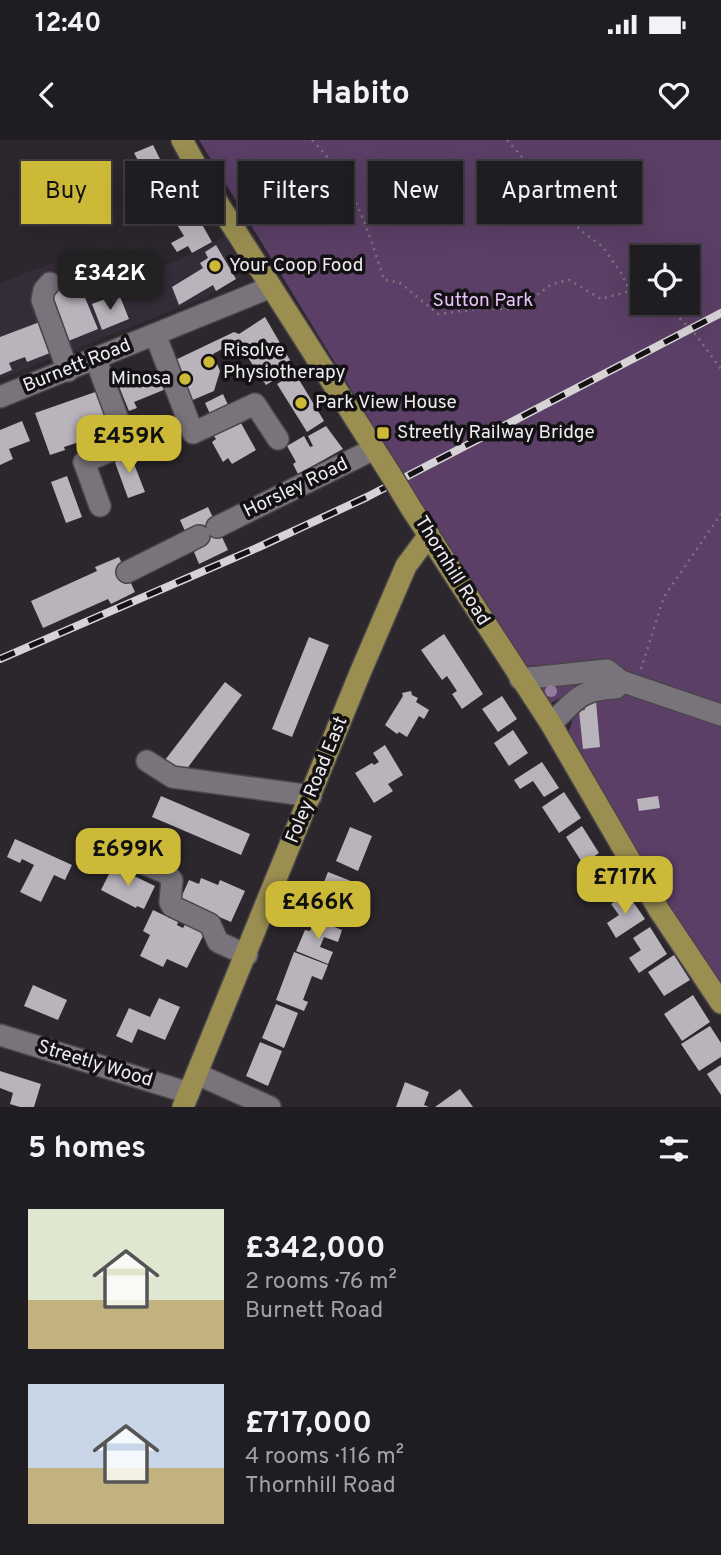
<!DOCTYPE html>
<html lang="en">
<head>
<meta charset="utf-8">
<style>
  :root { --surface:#201d22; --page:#28262a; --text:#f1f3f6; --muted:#a2a2a5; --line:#3d3b40; --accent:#ccb938 }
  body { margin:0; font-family:Overpass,sans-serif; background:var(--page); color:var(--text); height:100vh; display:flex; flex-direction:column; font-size:26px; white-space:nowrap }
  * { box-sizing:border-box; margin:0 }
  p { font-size:23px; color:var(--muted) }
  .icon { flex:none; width:38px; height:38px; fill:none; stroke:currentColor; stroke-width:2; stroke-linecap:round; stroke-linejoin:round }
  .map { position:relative; height:967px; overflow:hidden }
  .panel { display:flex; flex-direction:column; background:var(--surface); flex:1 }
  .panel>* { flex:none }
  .banner { position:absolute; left:21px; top:21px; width:679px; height:63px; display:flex; gap:14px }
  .buttons { position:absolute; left:630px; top:105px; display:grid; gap:14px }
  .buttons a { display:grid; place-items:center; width:70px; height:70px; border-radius:0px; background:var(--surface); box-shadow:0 7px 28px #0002,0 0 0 2px var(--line); font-size:35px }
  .price { position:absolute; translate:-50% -60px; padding:0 16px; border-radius:14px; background:var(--accent); color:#111; font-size:23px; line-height:46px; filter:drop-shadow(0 2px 4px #0008) }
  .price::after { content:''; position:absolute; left:50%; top:42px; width:21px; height:16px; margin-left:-10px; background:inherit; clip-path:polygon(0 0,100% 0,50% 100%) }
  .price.selected { background:#222; color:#fff }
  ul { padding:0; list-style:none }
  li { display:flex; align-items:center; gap:21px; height:175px; padding:0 28px }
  li span { display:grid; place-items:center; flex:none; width:196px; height:140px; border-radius:0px; color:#555 }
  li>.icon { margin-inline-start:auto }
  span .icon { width:84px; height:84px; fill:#fffc; stroke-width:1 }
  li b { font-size:30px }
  h2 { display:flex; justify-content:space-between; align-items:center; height:84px; padding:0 28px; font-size:30px }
  .tag { padding:0 24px; border-radius:0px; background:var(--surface); box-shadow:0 7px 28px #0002,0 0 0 2px var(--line); font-size:24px; line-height:63px }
  .tag.selected { background:var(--accent); color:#111 }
  .status { display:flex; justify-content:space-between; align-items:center; height:49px; padding:0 35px; background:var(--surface); direction:ltr }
  .status svg { height:19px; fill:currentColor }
  header { display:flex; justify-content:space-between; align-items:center; height:91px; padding:0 28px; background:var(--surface); font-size:32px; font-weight:700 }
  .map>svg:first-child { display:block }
  .built { fill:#342c38 }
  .green { fill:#5b3f66; fill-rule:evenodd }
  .building { fill:#b9b3bb }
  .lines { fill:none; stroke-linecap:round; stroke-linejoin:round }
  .minor-casing { stroke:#49454a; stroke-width:24 }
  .major-casing { stroke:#49454a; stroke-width:24 }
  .path { stroke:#79757a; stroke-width:2.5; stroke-dasharray:2 5; stroke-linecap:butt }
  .minor { stroke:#79747b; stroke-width:21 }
  .major { stroke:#9a8e51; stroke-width:21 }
  .rail-casing { stroke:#d6d3d7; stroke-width:8 }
  .rail { stroke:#131114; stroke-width:5; stroke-dasharray:16; stroke-linecap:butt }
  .major-bridge-casing { stroke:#49454a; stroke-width:24; stroke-linecap:butt }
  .major-bridge { stroke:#9a8e51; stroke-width:21 }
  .tree { fill:#947c9e }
  .poi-dot { fill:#ccb938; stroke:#131114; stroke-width:2.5 }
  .labels { text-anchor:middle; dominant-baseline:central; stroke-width:7; stroke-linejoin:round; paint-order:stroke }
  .poi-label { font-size:19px; fill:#efecf0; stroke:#131114; text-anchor:start }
  .park-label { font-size:19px; fill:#eac1fa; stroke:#131114 }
  .street-label { font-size:19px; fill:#efecf0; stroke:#131114 }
</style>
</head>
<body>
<div class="status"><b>12:40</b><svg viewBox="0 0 49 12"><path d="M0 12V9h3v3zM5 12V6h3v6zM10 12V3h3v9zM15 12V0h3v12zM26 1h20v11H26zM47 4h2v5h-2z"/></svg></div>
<header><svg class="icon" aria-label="back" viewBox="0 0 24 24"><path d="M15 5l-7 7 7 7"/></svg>Habito<svg class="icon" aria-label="heart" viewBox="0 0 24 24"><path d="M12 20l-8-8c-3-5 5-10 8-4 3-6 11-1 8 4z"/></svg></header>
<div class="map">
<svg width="721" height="967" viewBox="0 0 721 967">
  <rect width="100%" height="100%" fill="#2b272d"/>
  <path class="built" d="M225 96 241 126 243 135 206 157 0 239V143L69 116 86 159 190 115Z"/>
  <path class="green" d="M199 0H721V842L658 750 567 600C574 567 588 549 607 522L520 526ZM642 117H688V163H642Z
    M534 542 582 545 548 565Z"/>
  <path class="building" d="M153 5 163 25 147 33 143 23 140 24 134 13Z
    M166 30 171 40 177 37 184 57 179 59 183 69 165 76 149 37Z
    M195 72 212 102 192 113 188 106 177 112 171 103 184 96 176 83Z
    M216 105 236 139 216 151 213 145 179 165 172 147 203 128 200 123 208 118 205 112Z
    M69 145 72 152 81 148 98 189 66 202 48 153Z
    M119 154 129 179 102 190 92 164Z
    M265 177 294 227 266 245 237 201 213 214 220 231 214 251 188 262 171 222 234 192 239 194Z
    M45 180 56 207 49 210 50 213 27 222 25 217 9 223 12 230 0 235V197Z
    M149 231 152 238 160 235 166 249 134 262 137 268 129 271 118 244Z
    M295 233 324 281 307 292 277 244Z
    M101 250 116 290 64 307 65 310 50 315 35 273Z
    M223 254 229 267 211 276 205 263Z
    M237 276 256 310 232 324 228 318 223 322 212 302 216 299 211 292Z
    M22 281 30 301 9 309 13 319 0 325V290Z
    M326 286 343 309 298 334 293 324 296 322 287 306 304 296 310 307 313 306 308 296Z
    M129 311 145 352 128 358 113 317Z
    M67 336 82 377 66 383 51 342Z
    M208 367 228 410 199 424 194 412 197 410 188 389 185 391 180 380Z
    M119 417 135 452 111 464 108 459 43 488 31 461 97 431 95 427Z
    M444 494 483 554 462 569 452 554 457 551 447 536 442 540 421 510Z
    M309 497 329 505 292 597 272 589Z
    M225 542 242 555 183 634 165 620Z
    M411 551 412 555 418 558 416 562 429 570 424 579 419 576 407 597 399 592 397 594 385 585 403 556 402 553Z
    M502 556 517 579 498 592 482 569Z
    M596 561 600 607 583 609 579 571 585 570 584 562Z
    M513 590 528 613 509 626 494 603Z
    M385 605 403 635 388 644 393 651 374 663 355 633 372 623 374 625 379 622 373 613Z
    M542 622 559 648 544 657 533 641 520 649 514 640Z
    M564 652 581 678 559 693 542 667Z
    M161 656 250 694 241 715 152 677Z
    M658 656 660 668 639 671 637 659Z
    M582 686 599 713 583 724 566 697Z
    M350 687 372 696 358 731 336 721Z
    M15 699 72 725 65 740 54 735 41 762 20 752 34 725 22 719 20 723 7 717Z
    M603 721 621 748 599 762 593 753 598 750 587 732Z
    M113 726 155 746 144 769 137 766 136 768 101 750Z
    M328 732 351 741 337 777 314 767Z
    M201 738 218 745 220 740 245 751 231 782 180 760 189 740 199 744Z
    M627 753 645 779 616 798 607 783 619 775 611 764Z
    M153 770 178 782 177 785 183 788 186 783 205 792 187 828 167 819 163 827 140 816 150 795 143 791Z
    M314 779 342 790 338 802 324 797 320 807 333 812 328 824 296 811 305 790 310 791Z
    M650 787 667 814 639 833 629 818 641 810 633 798Z
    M294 812 328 825 322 840 312 836 303 860 308 862 304 871 276 860Z
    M674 815 690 840 664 856 648 832Z
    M33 845 67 860 58 880 24 866Z
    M693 855 710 882 682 901 664 874Z
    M159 858 180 867 165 900 138 889 132 903 116 896 129 868 150 877Z
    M276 864 298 873 284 908 262 898Z
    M710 886 721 903V917L699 931 681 904Z
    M260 902 282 911 268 946 246 936Z
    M721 925V955L707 934Z
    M0 931 41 944 34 967H20L10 964 13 953 0 948Z
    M405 942 429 952 424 965 429 967H396Z
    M460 949 473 967H435Z"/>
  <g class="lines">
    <defs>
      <path id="minor" d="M50 143 44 150 42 160 68 231
        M155 194 193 293 255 264 278 299
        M96 220 127 304 84 322 100 366
        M0 257 271 147
        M217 387 374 309
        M127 432 199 396
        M520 539 607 530 621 541 721 575
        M551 584C575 561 579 549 616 548L621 541
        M147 621 172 637 311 656
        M108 709 166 733 172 740 170 762 172 766 210 784 218 802 247 815
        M0 895 189 953
        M197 934 270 967"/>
      <path id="major" d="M182 0 207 46 391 335
        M411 368 551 584 659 770 721 863
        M183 967 360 533 406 426 429 395"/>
    </defs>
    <use href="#minor" class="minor-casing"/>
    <use href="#major" class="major-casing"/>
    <path class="path" d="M312 0C354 43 366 84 384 140L399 142 438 174 479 169H518L552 144 569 140 601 159 630 151 642 153
      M507 0 537 34 580 90 603 107 621 133 630 151
      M665 163 696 195 721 229
      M641 529 664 457 721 374"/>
    <use href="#minor" class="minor"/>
    <use href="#major" class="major"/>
    <defs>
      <path id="rail" d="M0 519 259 407 367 357 721 173"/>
    </defs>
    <use href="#rail" class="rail-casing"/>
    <use href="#rail" class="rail"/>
    <defs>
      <path id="major-bridge" d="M391 335 411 368"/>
    </defs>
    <use href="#major-bridge" class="major-bridge-casing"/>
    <use href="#major-bridge" class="major-bridge"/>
  </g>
  <circle class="tree" cx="551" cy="551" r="6"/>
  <g class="poi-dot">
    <circle cx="215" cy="126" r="7"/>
    <circle cx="209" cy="222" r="7"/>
    <circle cx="185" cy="239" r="7"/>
    <circle cx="301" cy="263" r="7"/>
    <rect x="376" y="286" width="14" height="14" rx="3.5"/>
  </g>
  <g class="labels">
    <g class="poi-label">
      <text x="229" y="126">Your Coop Food</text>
      <text x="223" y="211">Risolve<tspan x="223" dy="22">Physiotherapy</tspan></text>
      <text x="171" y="239" text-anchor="end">Minosa</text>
      <text x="315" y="263">Park View House</text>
      <text x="397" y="293">Streetly Railway Bridge</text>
    </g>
    <g class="park-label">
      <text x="483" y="161">Sutton Park</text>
    </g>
    <g class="street-label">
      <text transform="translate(77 226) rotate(-22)">Burnett Road</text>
      <text transform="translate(296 348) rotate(-26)">Horsley Road</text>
      <text transform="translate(452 431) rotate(58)">Thornhill Road</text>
      <text transform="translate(317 640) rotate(-68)">Foley Road East</text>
      <text transform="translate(95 924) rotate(17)">Streetly Wood</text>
    </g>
  </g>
</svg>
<div class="buttons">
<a><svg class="icon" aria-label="locate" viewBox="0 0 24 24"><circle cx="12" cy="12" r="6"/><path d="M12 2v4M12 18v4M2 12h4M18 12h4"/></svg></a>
</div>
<b class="price selected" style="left:110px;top:172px">£342K</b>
<b class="price" style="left:129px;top:335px">£459K</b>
<b class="price" style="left:128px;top:748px">£699K</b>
<b class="price" style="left:625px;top:776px">£717K</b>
<b class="price" style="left:318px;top:801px">£466K</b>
<div class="banner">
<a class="tag selected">Buy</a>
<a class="tag">Rent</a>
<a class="tag">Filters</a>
<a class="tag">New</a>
<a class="tag">Apartment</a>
</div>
</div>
<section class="panel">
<h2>5 homes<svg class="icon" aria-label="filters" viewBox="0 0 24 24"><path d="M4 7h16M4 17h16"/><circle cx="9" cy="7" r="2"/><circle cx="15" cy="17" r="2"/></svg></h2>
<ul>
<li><span style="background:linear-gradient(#dfe7d0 65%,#c2b280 0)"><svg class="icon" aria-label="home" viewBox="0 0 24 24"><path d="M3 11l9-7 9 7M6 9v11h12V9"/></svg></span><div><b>£342,000</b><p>2 rooms · 76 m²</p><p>Burnett Road</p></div></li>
<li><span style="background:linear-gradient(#c9d6e8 60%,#c2b280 0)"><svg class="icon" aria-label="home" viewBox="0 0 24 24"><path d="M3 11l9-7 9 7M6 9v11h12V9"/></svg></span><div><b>£717,000</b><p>4 rooms · 116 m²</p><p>Thornhill Road</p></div></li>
</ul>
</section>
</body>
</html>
